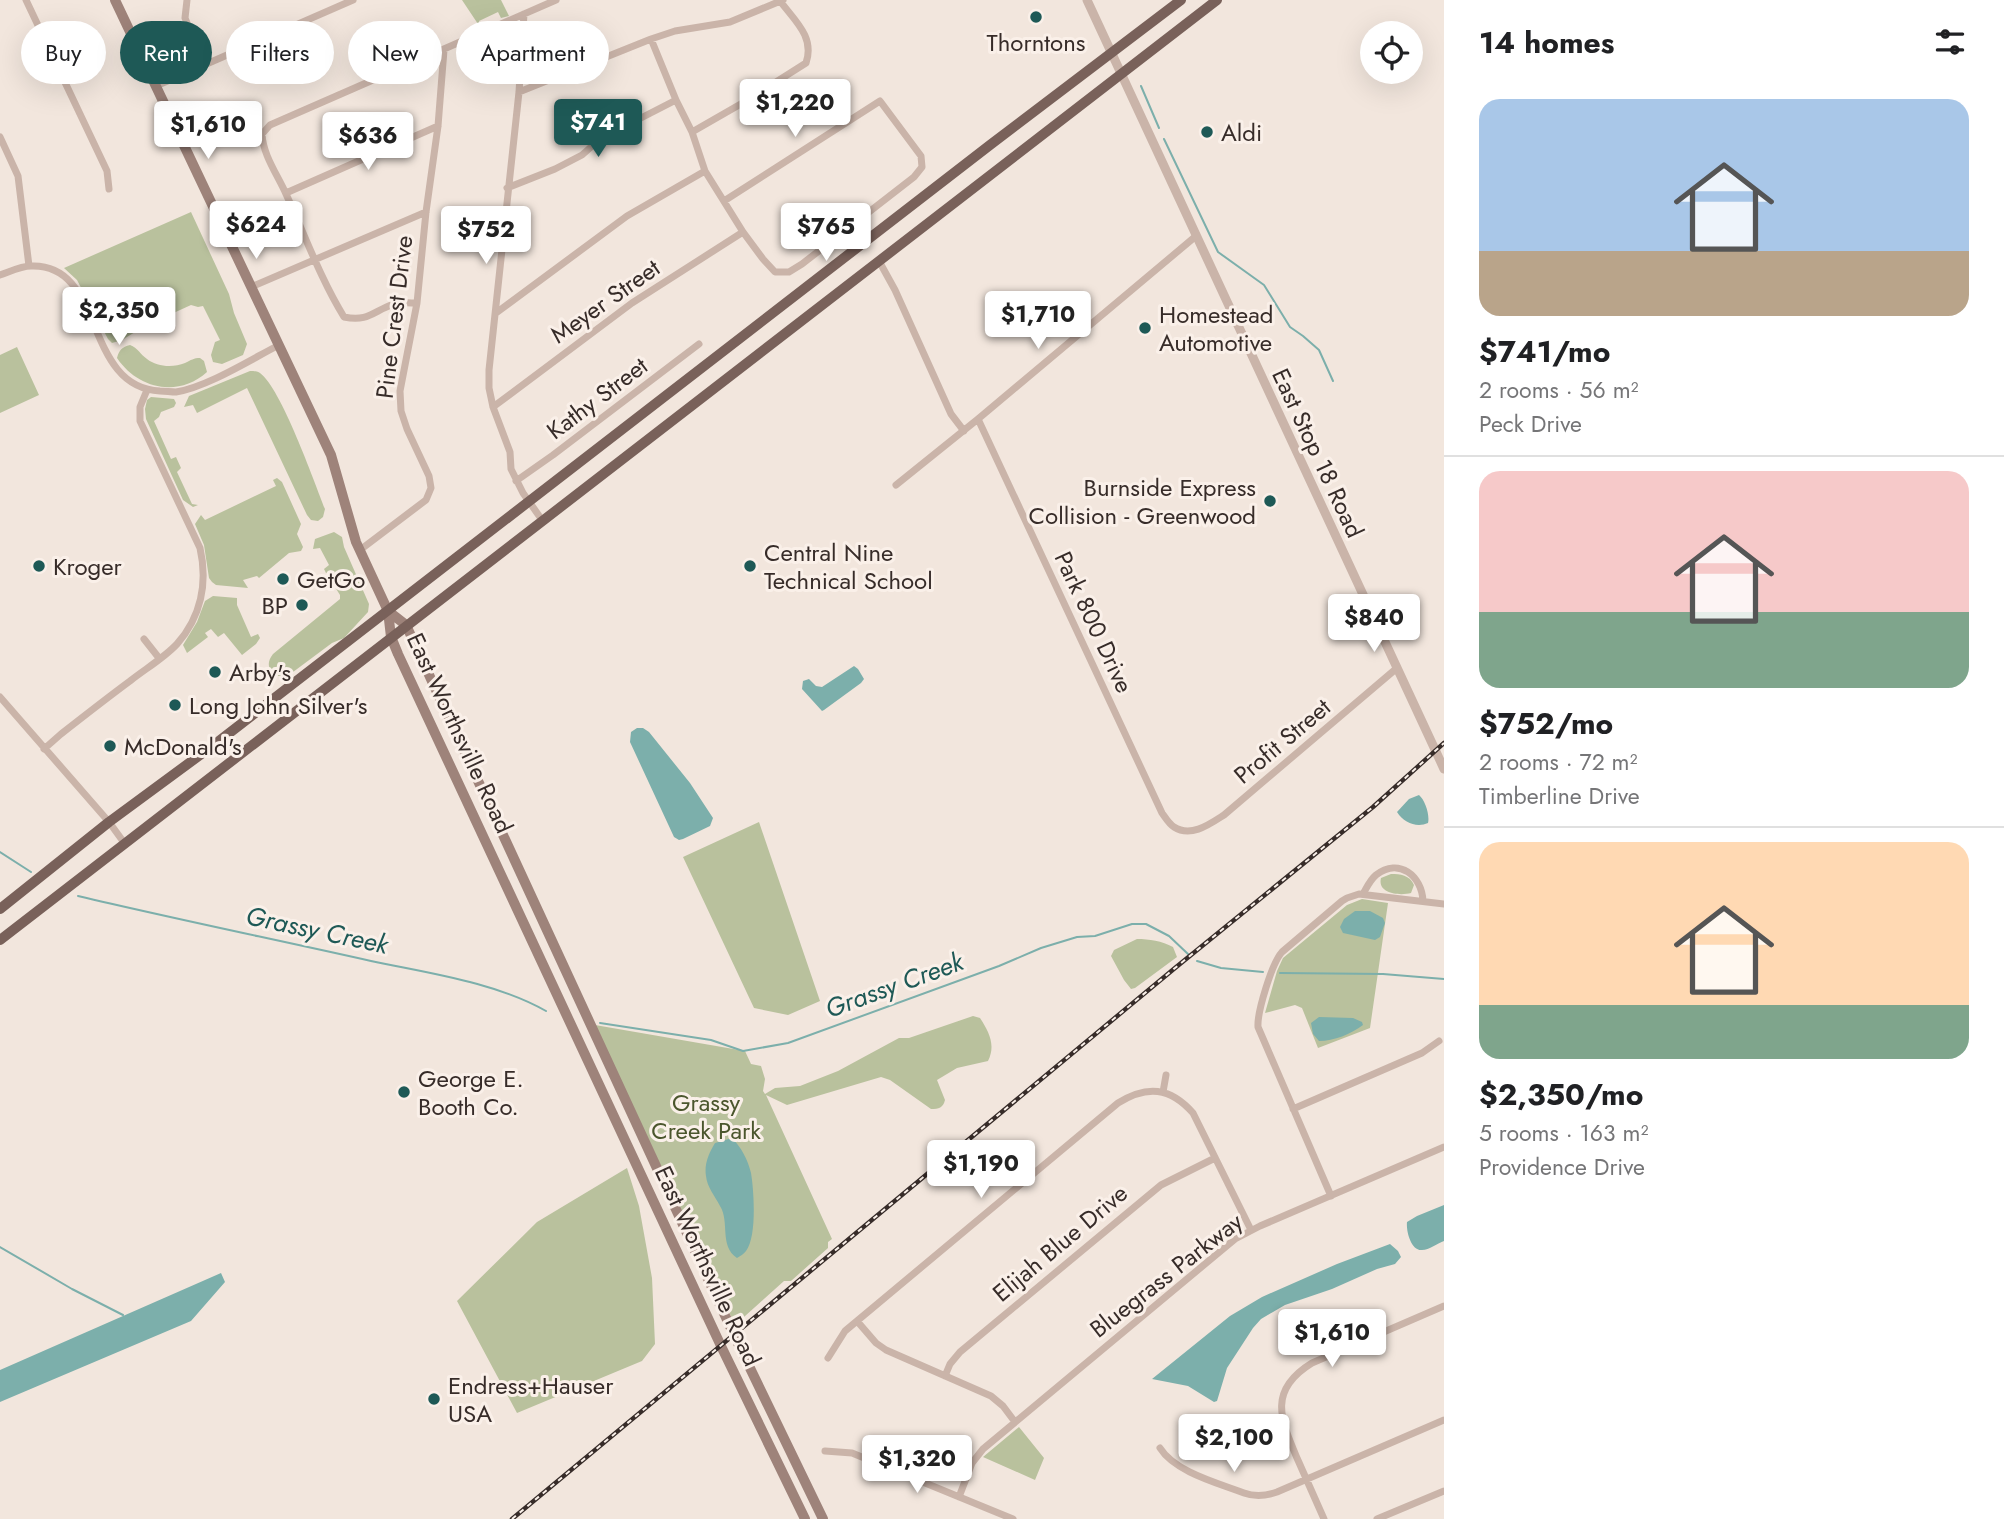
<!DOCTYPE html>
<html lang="en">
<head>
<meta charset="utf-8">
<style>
  :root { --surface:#fff; --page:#f6f6f6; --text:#202124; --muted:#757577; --line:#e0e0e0; --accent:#1e5956 }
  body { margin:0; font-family:Jost,sans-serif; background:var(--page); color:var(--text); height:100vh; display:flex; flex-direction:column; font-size:26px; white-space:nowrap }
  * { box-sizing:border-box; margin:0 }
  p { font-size:23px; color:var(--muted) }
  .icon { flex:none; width:38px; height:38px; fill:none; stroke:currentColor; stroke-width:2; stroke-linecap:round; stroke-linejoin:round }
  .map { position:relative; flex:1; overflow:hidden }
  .panel { display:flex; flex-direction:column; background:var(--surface); width:560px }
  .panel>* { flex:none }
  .banner { position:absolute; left:21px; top:21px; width:665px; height:63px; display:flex; gap:14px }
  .buttons { position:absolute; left:1360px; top:21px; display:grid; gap:14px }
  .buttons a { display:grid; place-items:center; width:63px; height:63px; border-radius:50%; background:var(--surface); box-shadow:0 7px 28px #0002; font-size:35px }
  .price { position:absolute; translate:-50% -60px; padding:0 16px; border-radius:7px; background:#fff; color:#222; font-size:23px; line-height:46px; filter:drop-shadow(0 2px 4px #0008) }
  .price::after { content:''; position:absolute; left:50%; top:42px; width:21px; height:16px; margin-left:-10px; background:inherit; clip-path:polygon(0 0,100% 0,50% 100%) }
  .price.current { background:var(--accent); color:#fff }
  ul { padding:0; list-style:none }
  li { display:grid; align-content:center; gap:14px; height:371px; padding:0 35px }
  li+li { border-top:2px solid var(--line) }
  li span { display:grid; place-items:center; height:217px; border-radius:21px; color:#555 }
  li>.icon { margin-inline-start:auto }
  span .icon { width:126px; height:126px; fill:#fffc; stroke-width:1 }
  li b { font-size:30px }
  h2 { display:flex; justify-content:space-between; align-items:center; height:84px; padding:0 35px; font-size:30px }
  .chip { padding:0 24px; border-radius:32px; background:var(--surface); box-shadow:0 7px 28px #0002; font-size:24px; line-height:63px }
  .chip.current { background:var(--accent); color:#fff }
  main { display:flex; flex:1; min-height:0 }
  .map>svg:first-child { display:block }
  .green { fill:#b9c19d }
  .water { fill:#7cafab }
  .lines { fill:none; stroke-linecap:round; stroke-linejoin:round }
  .stream { stroke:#7cafab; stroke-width:2 }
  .minor { stroke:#cab4a9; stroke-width:7 }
  .tertiary { stroke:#cab4a9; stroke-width:9 }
  .secondary { stroke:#9e837a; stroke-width:10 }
  .primary { stroke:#79615a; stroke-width:10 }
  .rail-casing { stroke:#372c29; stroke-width:4.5 }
  .rail { stroke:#faf0e9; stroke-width:2; stroke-dasharray:5; stroke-linecap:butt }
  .poi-dot { fill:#1e5956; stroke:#faf0e9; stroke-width:2.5 }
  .labels { text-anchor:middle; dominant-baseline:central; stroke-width:6; stroke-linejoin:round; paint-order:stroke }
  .poi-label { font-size:24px; fill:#372c29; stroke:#faf0e9; text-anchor:start }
  .street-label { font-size:24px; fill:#372c29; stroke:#faf0e9 }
  .park-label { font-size:24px; fill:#4b562d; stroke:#faf0e9 }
  .water-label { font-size:26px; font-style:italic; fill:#1e5956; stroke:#faf0e9 }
</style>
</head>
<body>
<main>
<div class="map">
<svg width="1444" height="1519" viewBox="0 0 1444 1519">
  <rect width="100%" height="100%" fill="#f2e6dd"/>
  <path class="green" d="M462 0H501L509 16 501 18 498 12 479 21 480 27Z
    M191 212 229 294 234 313 247 344 243 355 222 364 213 362 211 355 215 342 220 340 203 306 198 307 191 305 145 326 122 340 112 343 108 339 77 280 64 268Z
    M130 345C138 348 140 354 147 359 157 367 173 368 185 363 191 360 194 358 200 358L204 361 207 372C178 398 138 389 117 358 119 350 122 347 130 345Z
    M17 347 39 395 0 413V355Z
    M250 371C254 371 256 371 260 373 281 388 314 481 325 509L323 517 318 521 311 520 307 515 247 388 197 413 193 405 184 407 189 396Z
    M151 397 174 399 176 403 174 407 161 412 159 417 154 421 171 459 176 457 181 468 177 472 192 504 198 505 193 507 183 500 146 419 145 409 147 400Z
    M277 478 282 482 301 524 297 534 303 547 301 551 289 553 259 578 257 576 243 580 248 588 216 585 212 582 209 578 204 545 195 524 201 515 205 520 276 486 273 480Z
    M334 532 342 537 344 547 369 604 368 612 344 638 332 643 289 675 277 676C268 670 266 663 273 654L340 599V595L330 579 335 575 331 570 326 573 324 569 329 565 320 548 313 549 315 539Z
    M213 596 237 598V605L251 637 258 634 260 638 256 644 242 655 224 633 218 637 211 629 205 633 208 637 187 653 183 645 197 622 205 601Z
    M759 822 820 1001 788 1015 754 1008 683 857Z
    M1391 874C1400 874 1410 875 1414 885L1411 893C1400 896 1377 894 1381 878Z
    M1362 899 1388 903 1370 1028 1318 1048 1302 1008 1295 1005 1265 1013 1277 971 1283 958 1347 905Z
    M1137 939C1149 939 1162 941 1173 947L1177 957 1135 988 1131 989 1124 980 1111 956 1114 950Z
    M973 1016 980 1018C989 1032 996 1045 988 1061L957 1068 937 1080 945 1100C943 1108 939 1109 931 1109L890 1080 881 1077 787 1105 766 1095 832 1239 828 1242V1248L791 1281H784L735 1325 595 1025 745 1051 751 1064 761 1066 765 1079 763 1091 765 1094 775 1088 800 1086 838 1071 899 1038H909Z
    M627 1168 639 1206 652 1278 655 1344 642 1361 517 1413 457 1301 537 1222Z
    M1019 1427 1044 1458 1035 1480 983 1457Z"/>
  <path class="water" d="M854 666 858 669 864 679 861 683 824 710 822 711 802 689 803 681 809 679 816 686 822 687Z
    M637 728H643L649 732 690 783 713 818 710 826 683 839 679 840 674 837 630 742 631 732Z
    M1419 795C1425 800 1430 815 1428 823 1417 828 1404 823 1397 812L1409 799Z
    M1355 911H1370L1383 918 1385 923 1380 937 1375 940 1343 933 1340 927 1344 919Z
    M1319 1017 1353 1018 1362 1022 1363 1025C1351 1034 1334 1041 1319 1041L1313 1034 1311 1023Z
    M732 1138C741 1147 748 1160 751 1173 754 1191 757 1237 746 1251 744 1254 740 1256 737 1258 719 1246 730 1222 720 1206 715 1196 707 1187 706 1176 704 1164 709 1153 715 1143Z
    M1444 1205V1241C1438 1243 1429 1250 1422 1250 1411 1251 1406 1231 1407 1222L1417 1216Z
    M1390 1244 1398 1251 1401 1257 1395 1264 1377 1269 1332 1289 1285 1305 1261 1319 1253 1328 1227 1368 1217 1401 1214 1402 1188 1386 1152 1379 1230 1316 1262 1297 1337 1264Z
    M221 1273 225 1282 191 1321 0 1402V1370Z"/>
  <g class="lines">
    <path class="stream" d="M1141 86 1159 128
      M1164 139 1218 252 1264 285 1290 327 1303 336 1319 350 1333 381
      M0 852 31 872
      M78 896C175 919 273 939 371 961 427 973 495 982 546 1011
      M1197 961 1221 968 1263 972
      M1280 973 1383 974 1444 979
      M600 1023 711 1040 743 1051 788 1043 999 966 1041 948 1077 937 1095 936 1132 924H1146L1169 936 1188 954
      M0 1247 72 1289 123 1315"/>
    <path class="minor" d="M26 0 107 171 109 189
      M187 0 185 18 204 64
      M524 14 519 92 489 370V388L493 407 510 452 511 469 523 493 542 520
      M651 39 676 100 692 132 705 171 743 232 763 259 775 272H789L802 264 914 177 922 167 921 156 880 101 724 201
      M156 86 353 0
      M519 92 651 39 675 31 730 22 783 0
      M692 132 746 101 806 63C815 37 795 21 780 1
      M0 137 18 176 29 266
      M507 188 555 169 582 155 600 139 676 100
      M286 193 438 126
      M879 261 895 290 951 414 964 431
      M0 275C9 272 21 266 31 266 106 263 82 387 160 391 165 391 171 392 176 392 207 387 250 360 279 345
      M251 287 426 212
      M417 303C410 303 401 302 394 304 373 311 369 322 344 317 320 278 305 235 286 194 277 174 263 155 262 134L270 125 556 0
      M496 313 627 216 705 171
      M493 407 632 303 743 232
      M978 419 1162 813C1165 817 1169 824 1174 827 1191 838 1210 824 1224 815L1397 668
      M516 481 553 455 699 344
      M896 485 978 419 1196 236
      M360 550 426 500 431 488 429 476 407 429 401 411 400 391 417 303 426 212 438 126 444 50
      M144 639 159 658
      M0 697 109 822 125 844
      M44 749 61 734C84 716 107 698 130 681 145 669 164 658 177 644 201 617 208 583 200 548L140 421V407L147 390
      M1363 894C1367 887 1370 880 1376 875 1399 857 1422 876 1423 901
      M1163 1092 1166 1075
      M1293 1109 1422 1053 1439 1041
      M1331 1196 1258 1027C1257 1012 1272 963 1282 952L1342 901 1347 898 1359 894 1444 904
      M857 1321 876 1343 886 1350 991 1396 1003 1406 1015 1422
      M828 1358 845 1331 1118 1103C1147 1085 1170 1087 1193 1113L1251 1230
      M945 1376 950 1364 960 1352 1161 1185 1215 1158
      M1160 1448C1175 1472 1218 1483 1244 1493 1255 1497 1266 1496 1277 1492L1444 1420
      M825 1451 852 1453 1013 1519
      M959 1497 972 1463 983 1449 1235 1239 1260 1226 1444 1147
      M1324 1519C1315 1499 1306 1478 1297 1458 1280 1418 1268 1390 1312 1363L1444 1306
      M1377 1519 1444 1491"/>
    <path class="tertiary" d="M1087 0 1444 769"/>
    <path class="secondary" d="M115 0 331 455 356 542 388 611 391 637 398 654 721 1346 805 1519
      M388 611 406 625 734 1335 823 1519"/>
    <path class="primary" d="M0 909 109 822 219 741 990 145 1181 0
      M0 940 1217 0"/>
    <defs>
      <path id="rail" d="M512 1519 1175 968 1373 807 1444 743"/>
    </defs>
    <use href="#rail" class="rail-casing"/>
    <use href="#rail" class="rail"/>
  </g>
  <g class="poi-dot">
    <circle cx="1036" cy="17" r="7"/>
    <circle cx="1207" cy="132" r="7"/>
    <circle cx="1145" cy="328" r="7"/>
    <circle cx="1270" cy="501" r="7"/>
    <circle cx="39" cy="566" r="7"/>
    <circle cx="750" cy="566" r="7"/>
    <circle cx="283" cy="579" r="7"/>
    <circle cx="302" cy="605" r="7"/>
    <circle cx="215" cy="672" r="7"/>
    <circle cx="175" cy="705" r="7"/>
    <circle cx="110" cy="746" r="7"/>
    <circle cx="404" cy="1092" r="7"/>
    <circle cx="434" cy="1399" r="7"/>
  </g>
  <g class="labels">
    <g class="poi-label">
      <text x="1036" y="42" text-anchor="middle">Thorntons</text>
      <text x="1221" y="132">Aldi</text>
      <text x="1159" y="314">Homestead<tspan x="1159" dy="28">Automotive</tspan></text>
      <text x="1256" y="487" text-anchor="end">Burnside Express<tspan x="1256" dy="28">Collision - Greenwood</tspan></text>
      <text x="764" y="552">Central Nine<tspan x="764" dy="28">Technical School</tspan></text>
      <text x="53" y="566">Kroger</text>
      <text x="297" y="579">GetGo</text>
      <text x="288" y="605" text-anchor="end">BP</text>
      <text x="229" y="672">Arby's</text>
      <text x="189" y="705">Long John Silver's</text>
      <text x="124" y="746">McDonald's</text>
      <text x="418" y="1078">George E.<tspan x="418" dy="28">Booth Co.</tspan></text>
      <text x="448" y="1385">Endress+Hauser<tspan x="448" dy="28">USA</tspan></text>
    </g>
    <g class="street-label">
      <text transform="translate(605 301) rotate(-35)">Meyer Street</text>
      <text transform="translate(394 317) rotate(-83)">Pine Crest Drive</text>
      <text transform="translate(597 398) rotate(-37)">Kathy Street</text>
      <text transform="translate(1318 453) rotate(65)">East Stop 18 Road</text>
      <text transform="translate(1094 622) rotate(65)">Park 800 Drive</text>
      <text transform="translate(460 733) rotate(65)">East Worthsville Road</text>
      <text transform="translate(1282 741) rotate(-40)">Profit Street</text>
      <text transform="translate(1060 1243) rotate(-40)">Elijah Blue Drive</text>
      <text transform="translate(708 1266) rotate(65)">East Worthsville Road</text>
      <text transform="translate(1166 1275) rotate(-38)">Bluegrass Parkway</text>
    </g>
    <g class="park-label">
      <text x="706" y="1102">Grassy<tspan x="706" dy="28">Creek Park</tspan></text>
    </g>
    <g class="water-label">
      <text transform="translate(317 930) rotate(12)">Grassy Creek</text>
      <text transform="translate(894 985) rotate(-20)">Grassy Creek</text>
    </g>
  </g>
</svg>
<div class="buttons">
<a><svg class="icon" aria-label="locate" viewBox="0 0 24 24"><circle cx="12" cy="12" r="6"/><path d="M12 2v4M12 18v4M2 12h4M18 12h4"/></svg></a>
</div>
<b class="price" style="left:795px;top:139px">$1,220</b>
<b class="price current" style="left:598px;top:159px">$741</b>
<b class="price" style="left:208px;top:161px">$1,610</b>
<b class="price" style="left:368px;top:172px">$636</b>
<b class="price" style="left:256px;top:261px">$624</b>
<b class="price" style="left:826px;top:263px">$765</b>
<b class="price" style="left:486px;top:266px">$752</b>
<b class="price" style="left:119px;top:347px">$2,350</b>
<b class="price" style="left:1038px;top:351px">$1,710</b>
<b class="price" style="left:1374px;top:654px">$840</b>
<b class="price" style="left:981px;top:1200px">$1,190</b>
<b class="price" style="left:1332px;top:1369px">$1,610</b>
<b class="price" style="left:1234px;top:1474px">$2,100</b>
<b class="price" style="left:917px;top:1495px">$1,320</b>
<div class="banner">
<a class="chip">Buy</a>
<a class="chip current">Rent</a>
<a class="chip">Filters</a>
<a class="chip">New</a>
<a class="chip">Apartment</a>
</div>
</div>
<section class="panel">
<h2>14 homes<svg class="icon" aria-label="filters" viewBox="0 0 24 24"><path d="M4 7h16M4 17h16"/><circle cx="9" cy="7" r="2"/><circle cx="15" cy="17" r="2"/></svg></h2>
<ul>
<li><span style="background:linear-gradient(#a9c7e8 70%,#b9a48a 0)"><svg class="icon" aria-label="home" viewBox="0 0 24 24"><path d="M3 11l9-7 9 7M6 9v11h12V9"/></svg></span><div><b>$741/mo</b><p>2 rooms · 56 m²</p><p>Peck Drive</p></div></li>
<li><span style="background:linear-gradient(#f6c9c9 65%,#7fa58c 0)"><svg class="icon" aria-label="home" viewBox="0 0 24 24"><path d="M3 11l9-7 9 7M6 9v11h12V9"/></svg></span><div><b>$752/mo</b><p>2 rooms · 72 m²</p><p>Timberline Drive</p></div></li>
<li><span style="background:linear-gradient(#ffd9b3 75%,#7fa58c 0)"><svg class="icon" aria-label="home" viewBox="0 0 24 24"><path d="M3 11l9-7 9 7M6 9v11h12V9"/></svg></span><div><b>$2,350/mo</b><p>5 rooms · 163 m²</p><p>Providence Drive</p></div></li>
</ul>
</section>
</main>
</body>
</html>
